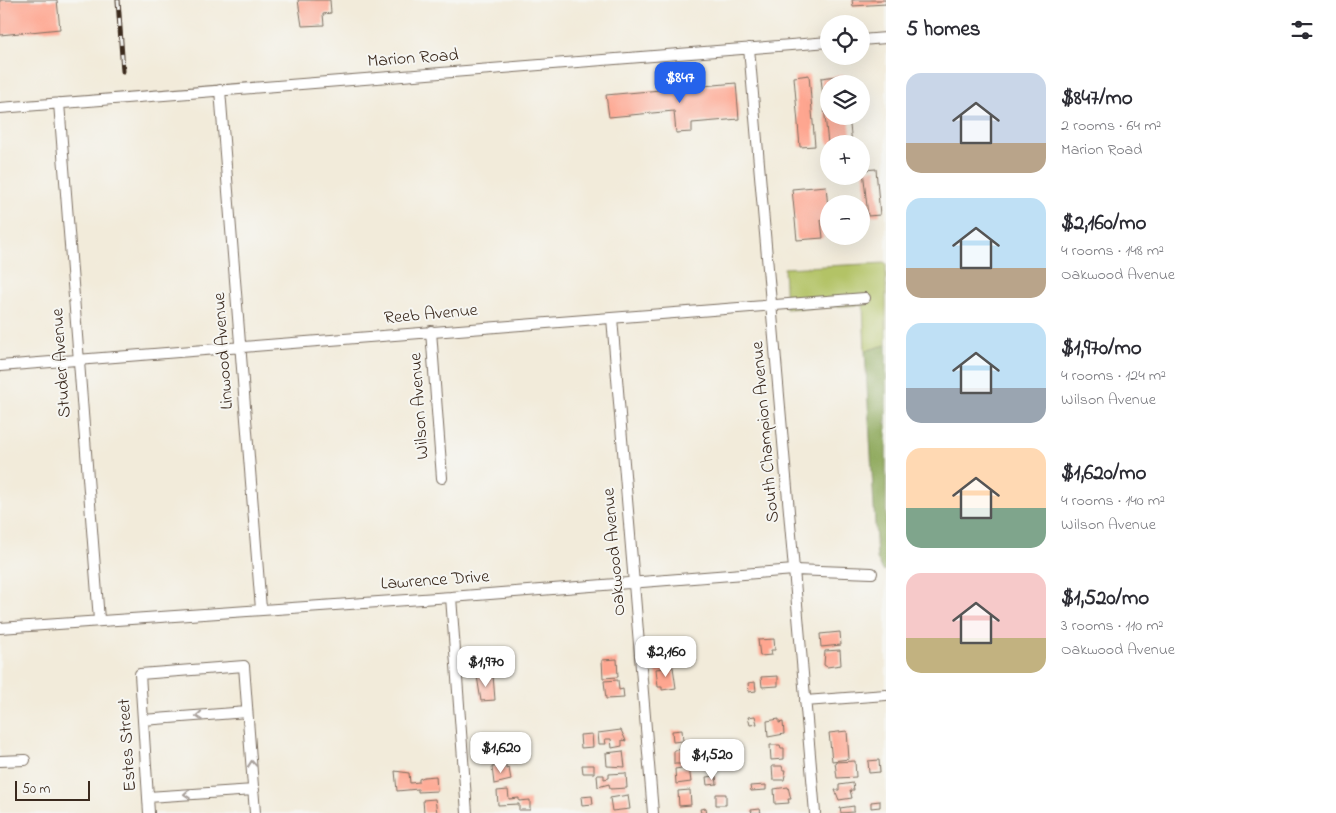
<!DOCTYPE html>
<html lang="en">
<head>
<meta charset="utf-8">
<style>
  :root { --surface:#fff; --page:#f7f7f7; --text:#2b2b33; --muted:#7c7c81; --accent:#2563eb }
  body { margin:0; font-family:"Indie Flower",sans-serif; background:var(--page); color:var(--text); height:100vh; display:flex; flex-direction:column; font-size:19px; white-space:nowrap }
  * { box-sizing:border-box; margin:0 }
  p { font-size:16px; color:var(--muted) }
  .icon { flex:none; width:28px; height:28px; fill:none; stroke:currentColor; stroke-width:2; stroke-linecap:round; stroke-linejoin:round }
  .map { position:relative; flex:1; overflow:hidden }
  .drawer { display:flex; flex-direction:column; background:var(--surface); width:450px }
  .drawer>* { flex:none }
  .fabs { position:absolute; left:820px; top:15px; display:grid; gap:10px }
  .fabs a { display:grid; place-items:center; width:50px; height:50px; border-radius:50%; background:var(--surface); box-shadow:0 5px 20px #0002; font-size:25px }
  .scale { position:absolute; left:15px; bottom:12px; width:75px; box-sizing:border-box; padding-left:5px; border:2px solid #3b2a1e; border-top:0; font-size:14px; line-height:18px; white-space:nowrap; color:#3b2a1e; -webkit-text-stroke:4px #f6f6f2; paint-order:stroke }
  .price { position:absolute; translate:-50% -42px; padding:0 11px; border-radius:10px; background:#fff; color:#222; font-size:16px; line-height:32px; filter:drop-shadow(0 1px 2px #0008) }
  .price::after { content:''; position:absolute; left:50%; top:30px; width:15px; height:11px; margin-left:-8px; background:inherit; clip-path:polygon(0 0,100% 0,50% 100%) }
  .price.active { background:var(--accent); color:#fff }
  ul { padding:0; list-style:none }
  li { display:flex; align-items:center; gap:15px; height:125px; padding:0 20px }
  li span { display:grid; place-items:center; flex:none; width:140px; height:100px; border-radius:15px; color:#555 }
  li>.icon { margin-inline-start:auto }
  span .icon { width:60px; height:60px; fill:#fffc; stroke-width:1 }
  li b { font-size:21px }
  h2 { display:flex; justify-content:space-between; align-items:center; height:60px; padding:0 20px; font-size:21px }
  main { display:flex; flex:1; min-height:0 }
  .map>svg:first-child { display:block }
  .green { fill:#b3c366; stroke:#777642 }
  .forest { fill:#8ea95b; stroke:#646a3c }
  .building { fill:#fea690 }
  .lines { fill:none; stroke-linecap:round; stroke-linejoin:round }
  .minor-casing { stroke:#7b6e60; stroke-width:12 }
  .minor { stroke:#fff; stroke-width:10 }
  .rail-casing { stroke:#3b2a1e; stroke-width:5 }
  .rail { stroke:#f6f6f2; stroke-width:3; stroke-dasharray:9; stroke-linecap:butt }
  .oneway { stroke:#a79f9a }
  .labels { text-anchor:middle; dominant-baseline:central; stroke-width:4; stroke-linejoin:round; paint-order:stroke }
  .street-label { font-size:18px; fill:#3b2a1e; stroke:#f6f6f2 }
</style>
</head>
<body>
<main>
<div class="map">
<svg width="886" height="813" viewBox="0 0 886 813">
  <rect width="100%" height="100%" fill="#f6f6f2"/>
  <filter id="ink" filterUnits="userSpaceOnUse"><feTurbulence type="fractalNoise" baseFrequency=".02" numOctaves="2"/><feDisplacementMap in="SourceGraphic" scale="10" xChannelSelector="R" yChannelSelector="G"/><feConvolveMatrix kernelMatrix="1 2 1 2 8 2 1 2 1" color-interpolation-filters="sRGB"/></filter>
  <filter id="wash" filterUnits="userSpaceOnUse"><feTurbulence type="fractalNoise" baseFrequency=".0096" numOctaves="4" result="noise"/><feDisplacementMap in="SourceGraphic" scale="20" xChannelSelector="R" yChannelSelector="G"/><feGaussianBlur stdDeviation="1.12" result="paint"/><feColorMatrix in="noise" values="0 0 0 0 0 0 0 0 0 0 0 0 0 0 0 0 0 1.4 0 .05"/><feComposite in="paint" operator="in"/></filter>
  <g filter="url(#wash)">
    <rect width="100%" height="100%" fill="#f2ebda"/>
    <path class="green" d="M886 263V345L865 351 863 305 786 309 784 268Z"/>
    <path class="forest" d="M886 345V570L883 571 877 559 865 351Z"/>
    <g id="blocks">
      <path class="building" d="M0 0H57L60 29 0 35Z
        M298 0H330L331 13 323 14 324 25 302 26Z
        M852 0H886V4L853 6Z
        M809 75 815 146 800 147 794 77Z
        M845 75 846 84H829V116H849L852 144H828L821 78Z
        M736 83 739 119 692 123V132L676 133 674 111 609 117 606 95Z
        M876 169 880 215 868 216 863 170Z
        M826 186 829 219 821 220 823 238 797 240 792 189Z
        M840 632 841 645 821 647 820 634Z
        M774 639 775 650H771L772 655 760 656 758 640Z
        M840 650 841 665 827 667 824 665 825 651Z
        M617 659 618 677 603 678 602 660Z
        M673 667 676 688 662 690V687H658L656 669Z
        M493 675 495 700 481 701 477 676Z
        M778 676V686L762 687 761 677Z
        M618 680 619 690 623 689 624 698 606 699 604 681Z
        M755 682 756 691 749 692 748 683Z
        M755 716 757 724 750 725 748 717Z
        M779 719V723L783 722 784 734 768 737 767 721Z
        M621 730 626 741 622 740V746L612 748 611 739H605L606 744H599L598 733Z
        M682 730 683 741 673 742 672 731Z
        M847 731 849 759 832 761 829 733Z
        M592 734 593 747 581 748 580 735Z
        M770 745H780L781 748H784V759L771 760Z
        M504 746 505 759 491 761 490 747Z
        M690 749V764H674V750Z
        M623 751 625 767 607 766 606 753Z
        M521 754V762L511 763 510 755Z
        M879 760 880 772 869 773 868 761Z
        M855 761 856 777 837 778 835 762Z
        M506 765V769L509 768 511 780 494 784 492 767Z
        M582 765H594V773H583Z
        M772 766H782L783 770H786L784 780H773Z
        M689 767 691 782 676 784 675 769Z
        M395 771 409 773 410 783 419 782V779L424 777 436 776 437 791 418 792V789L397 791Z
        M626 773 627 788 610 789 609 784 598 787 597 775H604V779L609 778V774Z
        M716 776 717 784 707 785 706 777Z
        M853 783 854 790H850L852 798 839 800 835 790H839V785Z
        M766 785V790L751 791 750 786Z
        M788 787 791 799H788L789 803 775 804 774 789Z
        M508 790 509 799 519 798V801L530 800V810H519V804L498 805 497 791Z
        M690 790 691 805 679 806 678 791Z
        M716 794H726V805H716Z
        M628 795 630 809 612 811 610 798Z
        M592 796 593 804 582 805 581 797Z
        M435 799 437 813H424L423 800Z
        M880 801V807L871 808V802Z
        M854 806V812L841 813 840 808Z
        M706 808 707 813H701L700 809Z
        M760 809 761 813H752L751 810Z"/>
    </g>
  </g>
  <g filter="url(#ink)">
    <use href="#blocks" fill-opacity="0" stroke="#7b6e60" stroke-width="1"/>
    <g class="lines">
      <defs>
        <path id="minor" d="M861 40 886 38
          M749 48 815 813
          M220 90 261 609
          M59 103 99 620
          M0 108 829 42
          M612 318 653 813
          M431 331 442 478
          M0 366 865 298
          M451 597 467 813
          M0 628 451 597 794 570 872 573
          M805 701 886 695
          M143 720 247 712
          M0 761 25 760
          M148 797 254 790
          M149 813 140 674 244 666 255 813"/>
      </defs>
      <use href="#minor" class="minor-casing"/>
      <use href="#minor" class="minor"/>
      <defs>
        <path id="rail" d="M118 0 123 71"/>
      </defs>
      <use href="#rail" class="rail-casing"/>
      <use href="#rail" class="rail"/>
    </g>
    <defs><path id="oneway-chevron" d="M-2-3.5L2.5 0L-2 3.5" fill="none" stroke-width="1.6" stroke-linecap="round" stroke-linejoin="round" transform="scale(1.25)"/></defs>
    <g class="oneway">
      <use href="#oneway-chevron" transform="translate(199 716) rotate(176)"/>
      <use href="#oneway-chevron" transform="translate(252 764) rotate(-95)"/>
      <use href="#oneway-chevron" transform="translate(187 794) rotate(176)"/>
    </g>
  </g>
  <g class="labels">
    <g class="street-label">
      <text transform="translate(413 59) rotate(-4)">Marion Road</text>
      <text transform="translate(431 315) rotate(-5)">Reeb Avenue</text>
      <text transform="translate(224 351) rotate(-94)">Linwood Avenue</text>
      <text transform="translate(62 363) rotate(-94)">Studer Avenue</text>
      <text transform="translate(420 406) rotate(-94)">Wilson Avenue</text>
      <text transform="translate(766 432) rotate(-95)">South Champion Avenue</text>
      <text transform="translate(615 552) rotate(-95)">Oakwood Avenue</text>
      <text transform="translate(435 581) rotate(-4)">Lawrence Drive</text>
      <text transform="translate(128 745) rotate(-94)">Estes Street</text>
    </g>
  </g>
</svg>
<div class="fabs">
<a><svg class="icon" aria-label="locate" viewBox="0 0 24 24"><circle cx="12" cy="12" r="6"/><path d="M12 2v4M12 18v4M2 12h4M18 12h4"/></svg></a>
<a><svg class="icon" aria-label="layers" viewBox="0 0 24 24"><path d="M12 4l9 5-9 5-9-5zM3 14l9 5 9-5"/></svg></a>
<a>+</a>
<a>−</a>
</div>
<div class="scale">50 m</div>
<b class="price active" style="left:680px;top:104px">$847</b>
<b class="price" style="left:666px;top:678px">$2,160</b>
<b class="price" style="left:486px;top:688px">$1,970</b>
<b class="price" style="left:501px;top:774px">$1,620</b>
<b class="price" style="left:712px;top:781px">$1,520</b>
</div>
<section class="drawer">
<h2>5 homes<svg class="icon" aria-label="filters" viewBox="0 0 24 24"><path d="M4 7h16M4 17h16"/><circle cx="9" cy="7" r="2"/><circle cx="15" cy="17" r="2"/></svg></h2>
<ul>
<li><span style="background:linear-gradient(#c9d6e8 70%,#b9a48a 0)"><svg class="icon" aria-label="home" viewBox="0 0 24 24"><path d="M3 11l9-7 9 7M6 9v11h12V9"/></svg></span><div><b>$847/mo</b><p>2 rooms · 64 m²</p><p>Marion Road</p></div></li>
<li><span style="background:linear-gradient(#bfe0f5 70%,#b9a48a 0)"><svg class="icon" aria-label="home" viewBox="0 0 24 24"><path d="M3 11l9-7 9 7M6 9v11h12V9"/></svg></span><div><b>$2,160/mo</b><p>4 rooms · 148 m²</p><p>Oakwood Avenue</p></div></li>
<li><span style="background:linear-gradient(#bfe0f5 65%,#9aa5b1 0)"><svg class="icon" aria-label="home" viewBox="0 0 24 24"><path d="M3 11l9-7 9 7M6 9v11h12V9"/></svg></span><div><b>$1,970/mo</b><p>4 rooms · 124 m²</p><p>Wilson Avenue</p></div></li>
<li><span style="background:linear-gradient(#ffd9b3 60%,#7fa58c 0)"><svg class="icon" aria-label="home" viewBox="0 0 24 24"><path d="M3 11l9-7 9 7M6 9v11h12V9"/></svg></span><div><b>$1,620/mo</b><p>4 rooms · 140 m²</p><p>Wilson Avenue</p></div></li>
<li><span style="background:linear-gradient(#f6c9c9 65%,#c2b280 0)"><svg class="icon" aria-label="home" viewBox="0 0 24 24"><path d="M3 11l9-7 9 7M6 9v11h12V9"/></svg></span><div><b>$1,520/mo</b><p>3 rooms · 110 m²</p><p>Oakwood Avenue</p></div></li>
</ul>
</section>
</main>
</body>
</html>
